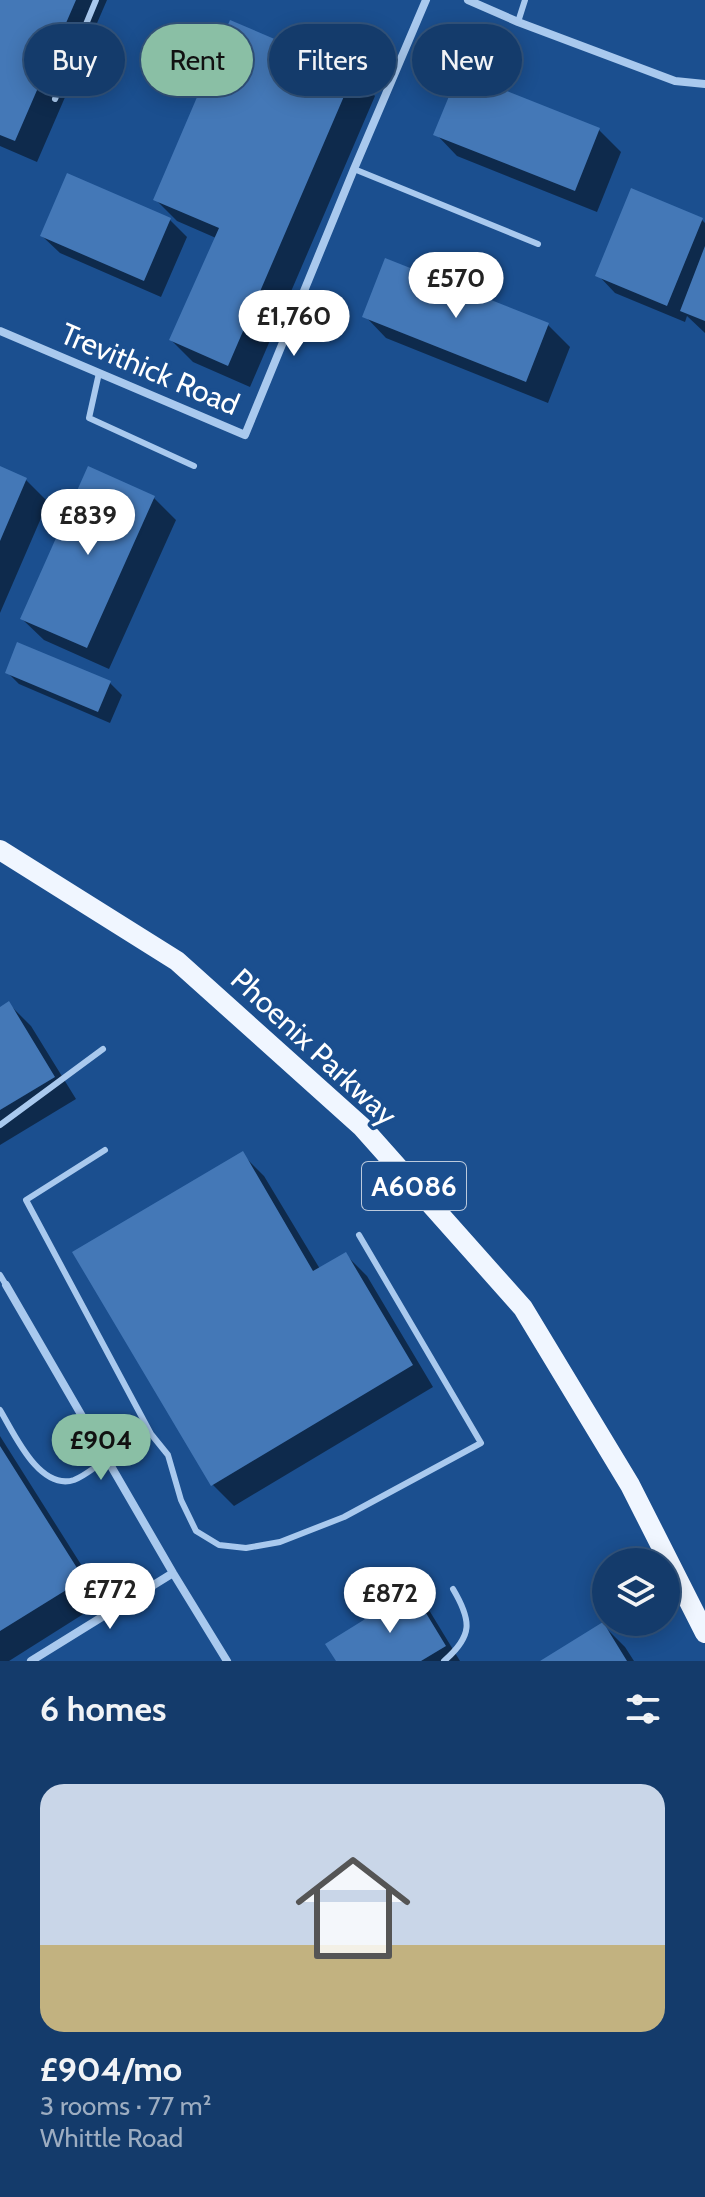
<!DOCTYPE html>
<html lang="en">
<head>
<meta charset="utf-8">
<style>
  :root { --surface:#143b6b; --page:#214673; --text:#f1f3f6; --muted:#9dadc1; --line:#33557e; --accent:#8abfa5 }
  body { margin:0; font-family:Cabin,sans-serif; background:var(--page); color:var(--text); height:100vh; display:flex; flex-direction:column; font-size:30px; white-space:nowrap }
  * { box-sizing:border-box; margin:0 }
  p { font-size:26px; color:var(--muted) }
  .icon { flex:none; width:44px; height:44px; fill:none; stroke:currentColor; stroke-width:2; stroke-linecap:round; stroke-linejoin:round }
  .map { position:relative; height:1661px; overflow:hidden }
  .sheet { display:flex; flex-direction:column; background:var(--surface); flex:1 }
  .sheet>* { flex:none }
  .top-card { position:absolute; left:24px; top:24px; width:658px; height:72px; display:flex; gap:16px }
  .fabs { position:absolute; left:592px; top:1548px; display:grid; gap:16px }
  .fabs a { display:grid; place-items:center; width:88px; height:88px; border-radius:50%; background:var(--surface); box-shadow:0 4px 20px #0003,0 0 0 2px var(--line); font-size:40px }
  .price { position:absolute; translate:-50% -68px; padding:0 18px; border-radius:28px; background:#fff; color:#222; font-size:26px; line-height:52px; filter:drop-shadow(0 2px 4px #0008) }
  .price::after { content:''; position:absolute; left:50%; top:48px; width:24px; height:18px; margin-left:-12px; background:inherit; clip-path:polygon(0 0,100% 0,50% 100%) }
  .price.on { background:var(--accent); color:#111 }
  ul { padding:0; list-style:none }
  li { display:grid; align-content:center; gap:16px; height:424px; padding:0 40px }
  li span { display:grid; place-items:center; height:248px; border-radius:24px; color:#555 }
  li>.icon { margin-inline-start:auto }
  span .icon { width:144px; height:144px; fill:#fffc; stroke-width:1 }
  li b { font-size:34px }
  h2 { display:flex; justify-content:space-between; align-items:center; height:96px; padding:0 40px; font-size:34px }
  .chip { padding:0 28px; border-radius:36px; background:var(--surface); box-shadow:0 4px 20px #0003,0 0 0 2px var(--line); font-size:28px; line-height:72px }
  .chip.on { background:var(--accent); color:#111 }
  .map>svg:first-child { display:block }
  .shadow { fill:#0007 }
  .building { fill:#4478b7 }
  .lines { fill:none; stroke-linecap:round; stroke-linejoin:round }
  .service { stroke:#a9c9ee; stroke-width:6 }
  .minor { stroke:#a9c9ee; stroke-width:8 }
  .primary { stroke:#f0f6ff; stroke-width:20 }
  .labels { text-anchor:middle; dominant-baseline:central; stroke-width:7; stroke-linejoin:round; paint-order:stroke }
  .shield { fill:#1b4f8f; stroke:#bbcadd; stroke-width:2 }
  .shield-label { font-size:28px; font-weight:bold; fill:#fff }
  .street-label { font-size:30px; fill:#fff; stroke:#1b4f8f }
</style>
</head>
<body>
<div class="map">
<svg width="705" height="1661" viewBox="0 0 705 1661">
  <rect width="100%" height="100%" fill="#1b4f8f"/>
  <path class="shadow" d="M0 0H107L37 162 0 146Z
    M353 74 375 96 250 387 193 362 171 340 216 238 177 221 155 199Z
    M460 74 599 130 621 152 597 212 457 156 436 134Z
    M170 220 187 237 161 297 60 253 42 236Z
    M702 220 705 223V333L687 316 685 322 615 293 598 275Z
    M365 316 548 325 570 347 548 403 386 338Z
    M0 469 26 480 48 502 0 613Z
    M154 498 176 520 109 669 44 640 22 619Z
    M7 672 110 683 122 695 110 723 19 684Z
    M9 1004 31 1026 76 1099 0 1145V1009Z
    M242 1154 264 1176 320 1269 345 1254 367 1276 433 1387 234 1506 212 1484Z
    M0 1436 104 1601 9 1661H0Z
    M412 1593 429 1610 460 1661H338Z
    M603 1625 625 1647 634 1661H544Z"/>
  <path class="building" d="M0 0H76L15 141 0 135Z
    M230 20 354 73 228 366 169 340 219 228 153 200Z
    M459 72 600 128 575 191 433 135Z
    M67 173 171 218 144 281 40 236Z
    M631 188 703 218 667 306 595 276Z
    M705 246V321L680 311Z
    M385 258 549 323 526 382 362 317Z
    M0 466 27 478 0 541Z
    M88 466 155 496 87 648 20 619Z
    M17 642 111 681 98 712 5 673Z
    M9 1001 55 1077 0 1110V1007Z
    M243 1151 313 1271 346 1252 413 1365 211 1486 72 1252Z
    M0 1446 84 1579 0 1631Z
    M412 1590 446 1646 421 1661H336L325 1644Z
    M603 1622 627 1661H540Z"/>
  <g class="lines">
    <path class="service" d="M518 22 525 0
      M55 99 96 0
      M354 169 538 244
      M99 373 89 418 194 466
      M0 1125 103 1049
      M105 1150 26 1200 151 1434
      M0 1275 6 1285
      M0 1410C14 1433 39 1491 74 1480 85 1476 96 1466 107 1459
      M101 1450 151 1434 168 1455 181 1500 196 1531 219 1545 246 1548 280 1542 344 1517 481 1443 359 1235
      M444 1661C473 1636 472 1621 453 1589"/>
    <path class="minor" d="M468 0 518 22 675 81 705 84
      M0 331 245 435 354 169 426 0
      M6 1285 173 1573 227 1661
      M31 1661 173 1573"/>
    <path class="primary" d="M0 850 177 961 362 1127 523 1308 630 1485 705 1633"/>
  </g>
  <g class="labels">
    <rect class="shield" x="362" y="1162" width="104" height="48" rx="6"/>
    <g class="shield-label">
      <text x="414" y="1186">A6086</text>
    </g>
    <g class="street-label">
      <text transform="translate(150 369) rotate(23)">Trevithick Road</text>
      <text transform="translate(314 1047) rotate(43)">Phoenix Parkway</text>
    </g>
  </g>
</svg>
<div class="fabs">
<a><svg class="icon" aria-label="layers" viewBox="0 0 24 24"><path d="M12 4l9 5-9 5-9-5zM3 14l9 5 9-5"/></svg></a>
</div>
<b class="price" style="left:456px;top:320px">£570</b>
<b class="price" style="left:294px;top:358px">£1,760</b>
<b class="price" style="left:88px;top:557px">£839</b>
<b class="price on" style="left:101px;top:1482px">£904</b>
<b class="price" style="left:110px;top:1631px">£772</b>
<b class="price" style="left:390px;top:1635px">£872</b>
<div class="top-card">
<a class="chip">Buy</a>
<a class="chip on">Rent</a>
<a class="chip">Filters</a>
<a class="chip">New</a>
</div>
</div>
<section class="sheet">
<h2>6 homes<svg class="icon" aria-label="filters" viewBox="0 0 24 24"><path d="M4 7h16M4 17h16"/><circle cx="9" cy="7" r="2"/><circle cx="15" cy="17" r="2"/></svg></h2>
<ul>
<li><span style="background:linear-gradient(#c9d6e8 65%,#c2b280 0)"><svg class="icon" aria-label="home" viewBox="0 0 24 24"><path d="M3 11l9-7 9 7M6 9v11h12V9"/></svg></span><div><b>£904/mo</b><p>3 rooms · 77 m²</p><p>Whittle Road</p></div></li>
</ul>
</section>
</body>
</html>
